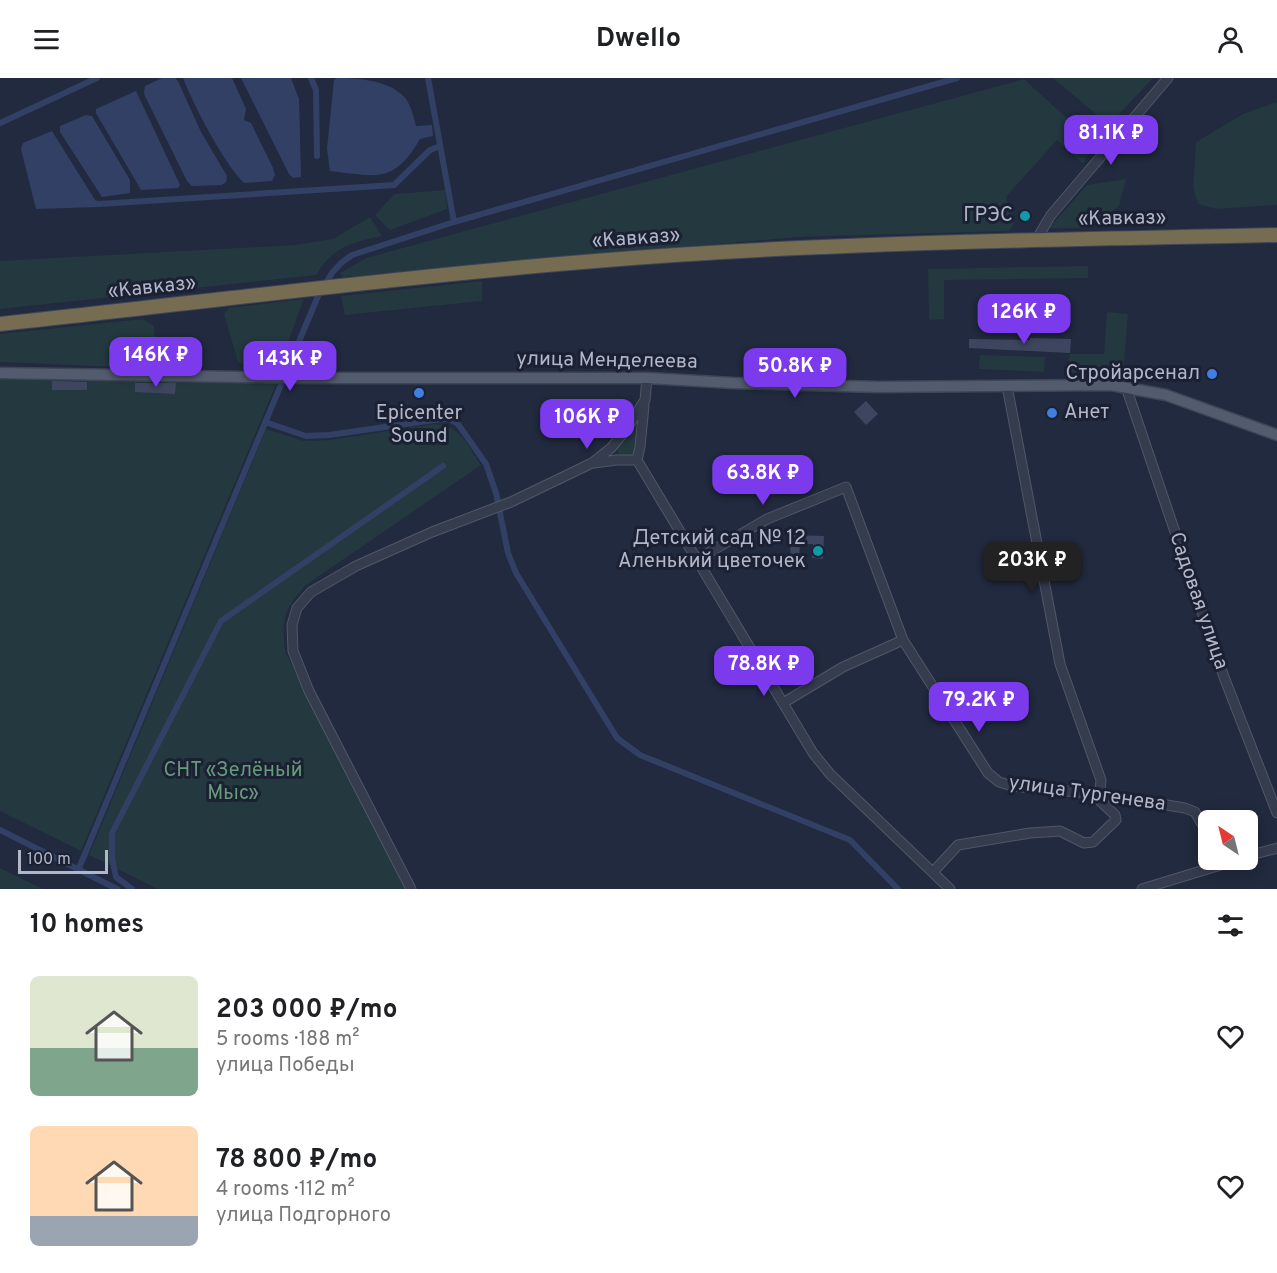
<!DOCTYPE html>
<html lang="en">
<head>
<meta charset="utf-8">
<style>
  :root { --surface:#fff; --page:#f6f6f6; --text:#202124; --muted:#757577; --accent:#7c3aed }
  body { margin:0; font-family:Overpass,sans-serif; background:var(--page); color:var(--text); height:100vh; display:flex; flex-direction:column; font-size:22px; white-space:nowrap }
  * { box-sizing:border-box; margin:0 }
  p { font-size:20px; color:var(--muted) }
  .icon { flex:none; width:33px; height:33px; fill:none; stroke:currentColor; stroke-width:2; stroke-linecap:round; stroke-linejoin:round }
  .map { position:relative; height:811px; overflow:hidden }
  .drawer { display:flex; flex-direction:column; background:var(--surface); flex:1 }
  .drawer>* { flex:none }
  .needle { width:39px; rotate:325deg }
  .tools { position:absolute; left:1198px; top:732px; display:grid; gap:12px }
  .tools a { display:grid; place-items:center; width:60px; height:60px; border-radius:9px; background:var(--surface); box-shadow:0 3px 15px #0003; font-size:30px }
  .scale { position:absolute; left:18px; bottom:15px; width:90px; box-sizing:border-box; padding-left:6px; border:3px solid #b1b7c9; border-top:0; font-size:16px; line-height:21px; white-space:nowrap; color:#b1b7c9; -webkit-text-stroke:4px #1b2133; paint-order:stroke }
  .price { position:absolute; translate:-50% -51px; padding:0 14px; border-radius:12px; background:var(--accent); color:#fff; font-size:20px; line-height:39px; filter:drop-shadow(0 2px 3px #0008) }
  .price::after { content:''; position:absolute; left:50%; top:36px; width:18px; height:14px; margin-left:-9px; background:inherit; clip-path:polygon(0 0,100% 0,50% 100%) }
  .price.on { background:#222; color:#fff }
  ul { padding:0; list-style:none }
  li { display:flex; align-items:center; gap:18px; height:150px; padding:0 30px }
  li span { display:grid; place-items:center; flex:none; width:168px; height:120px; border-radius:9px; color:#555 }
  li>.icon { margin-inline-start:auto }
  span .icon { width:72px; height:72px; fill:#fffc; stroke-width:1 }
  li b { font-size:26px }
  h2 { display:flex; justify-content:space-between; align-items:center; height:72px; padding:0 30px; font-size:26px }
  header { display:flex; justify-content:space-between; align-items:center; height:78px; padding:0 30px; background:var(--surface); font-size:27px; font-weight:700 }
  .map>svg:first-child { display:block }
  .green { fill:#23383f }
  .water { fill:#324065 }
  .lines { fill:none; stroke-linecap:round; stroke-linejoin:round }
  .canal { stroke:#324065; stroke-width:6 }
  .building { fill:#3d465e }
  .minor-casing { stroke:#515769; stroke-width:11 }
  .major-casing { stroke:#3f4557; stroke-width:13 }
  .highway-casing { stroke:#3e4456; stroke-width:16 }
  .minor { stroke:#353c4e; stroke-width:9 }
  .major { stroke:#535b6e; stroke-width:10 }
  .highway { stroke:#756c52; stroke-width:14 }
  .culture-dot { fill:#0f9aa8; stroke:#1b2133; stroke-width:2 }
  .shop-dot { fill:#3f7fe0; stroke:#1b2133; stroke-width:2 }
  .labels { text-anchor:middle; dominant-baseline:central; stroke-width:6; stroke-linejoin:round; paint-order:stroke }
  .poi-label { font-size:20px; fill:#b1b7c9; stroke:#1b2133; text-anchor:end }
  .street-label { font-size:20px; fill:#b1b7c9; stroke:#1b2133 }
  .park-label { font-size:20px; fill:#669c7a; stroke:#1b2133 }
</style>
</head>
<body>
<header><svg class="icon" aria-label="menu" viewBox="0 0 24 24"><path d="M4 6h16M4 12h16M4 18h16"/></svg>Dwello<svg class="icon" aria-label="person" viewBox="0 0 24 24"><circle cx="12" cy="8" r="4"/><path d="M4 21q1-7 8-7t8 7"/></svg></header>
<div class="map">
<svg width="1277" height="811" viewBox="0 0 1277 811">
  <rect width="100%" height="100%" fill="#212a3e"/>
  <path class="green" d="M1053 0H1153L1109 47Z
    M1024 1 1095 66 1083 86 1057 62 1006 119 1014 146 1009 153 798 159 343 199 340 195 366 180Z
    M1277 24V127L1216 131 1198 126 1193 110 1196 64 1243 36Z
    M1126 101 1119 128 1092 150H1049L1087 107Z
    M445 112 447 131 390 152 375 137 394 116Z
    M370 139 382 158C351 165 334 168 316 197L0 231V183L295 167 333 161Z
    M1088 188V200L944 202V241L929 242 928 191Z
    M482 203V223L345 237 341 218Z
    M304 221 279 288 252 290 238 284 224 236 229 230Z
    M1107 234 1128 236 1123 298 1066 294 1070 276H1104Z
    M143 241 154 248 155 268 151 288 143 290 0 284V256Z
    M980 277 1045 279 1044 294 979 291Z
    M0 301 277 304 81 773 0 733Z
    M637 341 635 374 631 378H620L616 370Z
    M434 346C461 347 467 367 481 387L306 507C283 533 282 540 285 573L407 811H158L89 777 266 351 304 363 329 362Z
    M0 790 43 811H0Z"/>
  <path class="water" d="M162 0H175L178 3 201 54 227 98 226 104 222 107 192 108 187 103 144 16 145 8Z
    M183 0H232L246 31 244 42 251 45 273 90 275 97 272 103 244 105C224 86 193 26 183 0Z
    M241 0H291L299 21 301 99 293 100 289 96Z
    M337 0C357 0 384 2 400 15 410 22 413 37 416 48L432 47 433 58 420 61C393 107 376 98 330 93L327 71 334 2Z
    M136 13 180 107 178 110 141 112 96 35V31Z
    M86 37 92 38 130 102V115L102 119 60 54V48Z
    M52 53 95 122 98 123 99 129 36 131 21 71 23 65Z"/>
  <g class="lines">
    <path class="canal" d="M311 0 316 12 317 78
      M428 0 454 144
      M0 45 97 0
      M99 126 394 107 430 72 440 68
      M265 344 306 358 329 357 434 342 449 341 458 346 486 386 496 415 508 475 516 495 617 660 640 677 850 762 898 811
      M0 752 117 811
      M79 790 318 218 332 195 341 185 352 177 454 144 957 0
      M132 811 116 799 112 780V755L221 543 443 388"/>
  </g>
  <path class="building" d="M1030 260 1071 261 1070 275 969 270V261L1030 262Z
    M52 303 87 304V312H52Z
    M135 305H176L175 316 135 314Z
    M866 323 878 336 866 347 854 334Z
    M791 457 824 458 823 481 812 480 813 466H800L799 480H790Z"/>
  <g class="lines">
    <defs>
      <path id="minor" d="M1036 162 1051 137 1168 0
        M1126 309 1224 599 1277 735
        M644 328 640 369 637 382 813 675 830 696 950 811
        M594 385 616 382H637
        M696 482 767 441 846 409 903 562 988 695 999 704 1012 708 1099 716 1185 730 1195 734 1209 758
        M783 625 843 589 903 562
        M1248 778 1277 770
        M933 794 958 767 1030 755 1060 753 1084 765 1093 764 1116 742 1115 737 1099 722 1101 702 1060 586 1007 308
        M411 811 309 613 293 573 292 547 297 530 311 514 356 488 432 454 511 424 592 385 611 370 625 353 645 322 647 300
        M1142 811 1237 782"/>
      <path id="major" d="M0 295 310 300H647L733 305 879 309 1111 307 1166 317 1277 357"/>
      <path id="highway" d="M0 246C198 225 396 199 595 183 822 164 1050 162 1277 157"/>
    </defs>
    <use href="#minor" class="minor-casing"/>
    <use href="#major" class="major-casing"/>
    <use href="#highway" class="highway-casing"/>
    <use href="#minor" class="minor"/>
    <use href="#major" class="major"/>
    <use href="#highway" class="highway"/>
  </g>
  <g class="culture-dot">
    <circle cx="1025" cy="138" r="6"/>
    <circle cx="818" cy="473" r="6"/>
  </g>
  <g class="shop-dot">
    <circle cx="1212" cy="296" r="6"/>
    <circle cx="419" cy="315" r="6"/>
    <circle cx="1052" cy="335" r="6"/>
  </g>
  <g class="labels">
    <g class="poi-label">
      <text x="1013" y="138">ГРЭС</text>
      <text x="1200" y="296">Стройарсенал</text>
      <text x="1064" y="335" text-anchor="start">Анет</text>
      <text x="419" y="336" text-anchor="middle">Epicenter<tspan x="419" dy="23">Sound</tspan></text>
      <text x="806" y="461">Детский сад № 12<tspan x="806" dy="23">Аленький цветочек</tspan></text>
    </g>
    <g class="street-label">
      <text transform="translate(1122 141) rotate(-1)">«Кавказ»</text>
      <text transform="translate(636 161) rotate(-4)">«Кавказ»</text>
      <text transform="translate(152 210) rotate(-6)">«Кавказ»</text>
      <text transform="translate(607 283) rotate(1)">улица Менделеева</text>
      <text transform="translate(1198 523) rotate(71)">Садовая улица</text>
      <text transform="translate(1087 716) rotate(8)">улица Тургенева</text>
    </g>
    <g class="park-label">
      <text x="233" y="693">СНТ «Зелёный<tspan x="233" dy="23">Мыс»</tspan></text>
    </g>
  </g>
</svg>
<div class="tools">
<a><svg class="needle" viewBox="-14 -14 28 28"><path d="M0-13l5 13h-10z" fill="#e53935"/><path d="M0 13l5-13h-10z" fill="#757577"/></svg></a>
</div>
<div class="scale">100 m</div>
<b class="price" style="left:1111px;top:88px">81.1K ₽</b>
<b class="price" style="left:1024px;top:267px">126K ₽</b>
<b class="price" style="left:156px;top:310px">146K ₽</b>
<b class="price" style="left:290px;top:314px">143K ₽</b>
<b class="price" style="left:795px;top:321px">50.8K ₽</b>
<b class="price" style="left:587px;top:372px">106K ₽</b>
<b class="price" style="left:763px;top:428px">63.8K ₽</b>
<b class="price on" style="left:1032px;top:515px">203K ₽</b>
<b class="price" style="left:764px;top:619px">78.8K ₽</b>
<b class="price" style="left:979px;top:655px">79.2K ₽</b>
</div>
<section class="drawer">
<h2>10 homes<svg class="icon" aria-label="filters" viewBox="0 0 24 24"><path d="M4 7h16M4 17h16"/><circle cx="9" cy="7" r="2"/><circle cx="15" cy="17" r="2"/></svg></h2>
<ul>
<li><span style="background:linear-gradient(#dfe7d0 60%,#7fa58c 0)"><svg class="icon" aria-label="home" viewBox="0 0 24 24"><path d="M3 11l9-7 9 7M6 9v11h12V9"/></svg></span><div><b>203 000 ₽/mo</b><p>5 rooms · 188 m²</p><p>улица Победы</p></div><svg class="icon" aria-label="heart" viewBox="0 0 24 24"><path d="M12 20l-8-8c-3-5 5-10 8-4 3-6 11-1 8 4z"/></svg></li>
<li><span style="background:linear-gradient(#ffd9b3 75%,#9aa5b1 0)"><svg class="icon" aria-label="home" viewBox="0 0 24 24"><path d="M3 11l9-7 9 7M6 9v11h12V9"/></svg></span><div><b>78 800 ₽/mo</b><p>4 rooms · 112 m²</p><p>улица Подгорного</p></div><svg class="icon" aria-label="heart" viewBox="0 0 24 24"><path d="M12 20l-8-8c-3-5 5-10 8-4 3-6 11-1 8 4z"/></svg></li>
</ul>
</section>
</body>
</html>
